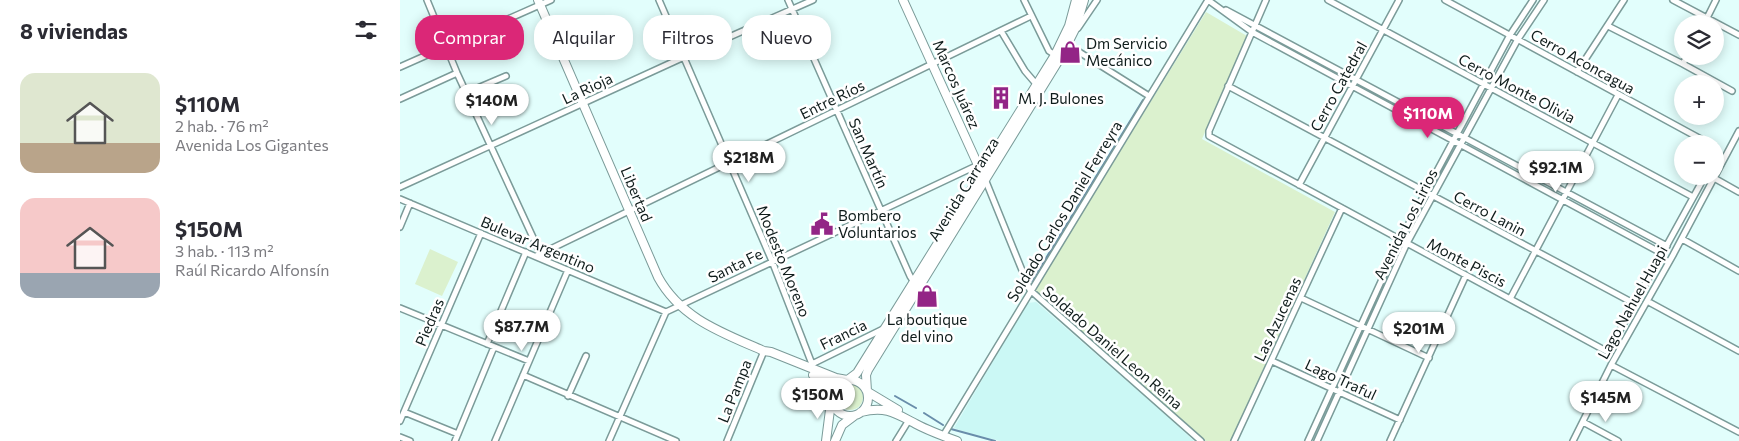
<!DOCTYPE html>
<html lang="es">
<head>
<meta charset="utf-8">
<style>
  :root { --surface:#fff; --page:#f2f2f3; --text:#2b2b33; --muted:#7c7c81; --accent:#db2777 }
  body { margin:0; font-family:Commissioner,sans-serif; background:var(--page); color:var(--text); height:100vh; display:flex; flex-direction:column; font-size:19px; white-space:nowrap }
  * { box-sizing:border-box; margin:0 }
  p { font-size:16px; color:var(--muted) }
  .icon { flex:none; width:28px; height:28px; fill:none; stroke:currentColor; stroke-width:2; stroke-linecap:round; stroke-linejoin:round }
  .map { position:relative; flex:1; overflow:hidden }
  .sheet { display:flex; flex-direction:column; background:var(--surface); width:400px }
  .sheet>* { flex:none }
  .guide { position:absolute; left:15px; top:15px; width:475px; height:45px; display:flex; gap:10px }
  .tools { position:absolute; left:1274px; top:15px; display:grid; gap:10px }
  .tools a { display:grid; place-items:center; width:50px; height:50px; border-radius:50%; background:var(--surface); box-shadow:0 2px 12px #0003; font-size:25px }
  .price { position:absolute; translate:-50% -42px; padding:0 11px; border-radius:18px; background:#fff; color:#222; font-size:16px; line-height:32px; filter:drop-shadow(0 1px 2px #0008) }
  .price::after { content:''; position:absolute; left:50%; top:30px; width:15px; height:11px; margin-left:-8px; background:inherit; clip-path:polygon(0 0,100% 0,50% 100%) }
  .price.on { background:var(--accent); color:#fff }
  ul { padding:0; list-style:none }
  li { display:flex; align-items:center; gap:15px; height:125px; padding:0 20px }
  li span { display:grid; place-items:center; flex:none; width:140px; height:100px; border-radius:15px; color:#555 }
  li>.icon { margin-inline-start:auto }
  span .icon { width:60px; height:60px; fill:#fffc; stroke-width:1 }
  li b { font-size:21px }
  h2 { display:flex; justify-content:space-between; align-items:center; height:60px; padding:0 20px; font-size:21px }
  .pill { padding:0 18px; border-radius:20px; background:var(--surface); box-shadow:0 2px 12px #0003; font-size:18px; line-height:45px }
  .pill.on { background:var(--accent); color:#fff }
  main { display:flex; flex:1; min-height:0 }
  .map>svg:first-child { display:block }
  .built { fill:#cbf8f5 }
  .green { fill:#dbf1ce }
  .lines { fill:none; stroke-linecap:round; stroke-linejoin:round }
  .stream { stroke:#698daa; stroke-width:2 }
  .minor-casing { stroke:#7b9b99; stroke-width:8 }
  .secondary-casing { stroke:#7b9b99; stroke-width:10 }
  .minor { stroke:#fff; stroke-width:5 }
  .secondary { stroke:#fff; stroke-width:8 }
  .labels { text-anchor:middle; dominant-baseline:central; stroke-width:5; stroke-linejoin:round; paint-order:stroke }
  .poi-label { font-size:15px; fill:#0f1c1b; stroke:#fff; text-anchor:start }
  .street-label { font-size:15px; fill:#0f1c1b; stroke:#fff }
</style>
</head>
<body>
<main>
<section class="sheet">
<h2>8 viviendas<svg class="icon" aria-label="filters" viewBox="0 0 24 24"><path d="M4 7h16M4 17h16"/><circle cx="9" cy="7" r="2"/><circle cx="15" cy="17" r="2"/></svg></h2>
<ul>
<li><span style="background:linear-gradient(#dfe7d0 70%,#b9a48a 0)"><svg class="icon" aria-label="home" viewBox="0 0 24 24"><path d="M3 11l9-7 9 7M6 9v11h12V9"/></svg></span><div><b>$110M</b><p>2 hab. · 76 m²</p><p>Avenida Los Gigantes</p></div></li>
<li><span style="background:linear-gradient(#f6c9c9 75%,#9aa5b1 0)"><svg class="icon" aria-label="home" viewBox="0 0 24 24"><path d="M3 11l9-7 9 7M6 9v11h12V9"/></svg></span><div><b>$150M</b><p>3 hab. · 113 m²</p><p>Raúl Ricardo Alfonsín</p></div></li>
</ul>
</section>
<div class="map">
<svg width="1339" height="441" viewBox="0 0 1339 441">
  <rect width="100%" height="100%" fill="#e2fefc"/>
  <path class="built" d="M636 302 768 417 794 441H601L571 434 554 428 627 303Z"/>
  <path class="green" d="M806 12 847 36 802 139 935 212 831 441H806L634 291Z
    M30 249 58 262 42 296 15 284Z
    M437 397a13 13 0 1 1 26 0a13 13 0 1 1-26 0Z"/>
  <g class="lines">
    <path class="stream" d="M632 281 743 100
      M495 396 516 408
      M524 413 543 425
      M551 429 595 441"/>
    <defs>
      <path id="minor" d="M27 0 57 73 142 257
        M259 0 372 261 412 364 410 368
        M388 0 510 276 514 282
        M624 0 649 51 655 55H658
        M808 0 852 32 1263 254
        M866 0 809 131V136L1208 352 1305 176
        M928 0 1293 197
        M1045 0 1310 144
        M1273 0 1339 35
        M826 10 1267 246
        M1304 24 1316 0
        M1208 26 1283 64 1287 56
        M678 28 697 0
        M601 31 625 71 637 85
        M668 45 749 96
        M1283 64 1332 91
        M0 67 151 0
        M1177 72 1224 0
        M828 86 1235 304
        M66 93 106 76
        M0 99 57 73
        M1315 147 1317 152 1315 157
        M1315 176 1339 131
        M1314 178 1339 192
        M585 179 630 290 801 441
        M899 185 999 0
        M0 187 284 57 413 0
        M0 199 266 312
        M0 227 10 203
        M1282 239 1339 271
        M136 256 631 16
        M901 298 1029 358
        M1110 299 1218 95
        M1247 301 1339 351
        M0 308 129 361
        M266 312 578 165
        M87 344 126 252
        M872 361 1000 420
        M412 364 485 328
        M1211 365 1339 432
        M123 375 276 441
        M168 396 186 356
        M4 412 58 434
        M0 421 81 233
        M1183 422 1218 441
        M543 436 808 0
        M0 437 10 441
        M55 441 94 347
        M95 441 168 270
        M209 441 266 312
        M327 441 364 351
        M496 441 509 420
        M834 441 942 208
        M908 441 1000 240 1110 35 1133 0
        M917 441 1007 243 1118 39 1144 0
        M990 441 1066 275
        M1173 441 1211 365 1273 255 1315 176"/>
      <path id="secondary" d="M138 0 258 277C281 319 323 333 364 351L371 352 436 378 447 380
        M503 0 583 176
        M413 375C424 380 429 384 432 397
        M449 379 457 373 655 55 669 26 676 0
        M432 398a18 18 0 1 1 36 0a18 18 0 1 1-36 0Z
        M467 391 466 375 468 370 662 55 676 27 684 0
        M468 392 498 410
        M461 412C486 406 495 413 516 424 529 431 543 436 557 441
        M426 441 431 402
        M435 441 442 425 454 416"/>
    </defs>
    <use href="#minor" class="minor-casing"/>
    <use href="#secondary" class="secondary-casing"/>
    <use href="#minor" class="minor"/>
    <use href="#secondary" class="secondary"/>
  </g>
  <defs>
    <symbol id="shop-bare" viewBox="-9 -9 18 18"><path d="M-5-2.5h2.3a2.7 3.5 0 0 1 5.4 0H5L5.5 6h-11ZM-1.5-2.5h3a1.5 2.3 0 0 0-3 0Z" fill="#932586" stroke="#fff" stroke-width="2.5" paint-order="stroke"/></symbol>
    <symbol id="building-bare" viewBox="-9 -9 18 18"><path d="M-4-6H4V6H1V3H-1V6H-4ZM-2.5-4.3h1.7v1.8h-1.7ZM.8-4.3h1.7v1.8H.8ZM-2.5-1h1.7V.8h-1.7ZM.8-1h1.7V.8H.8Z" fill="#932586" stroke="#fff" stroke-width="2.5" paint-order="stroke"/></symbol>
    <symbol id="civic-bare" viewBox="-9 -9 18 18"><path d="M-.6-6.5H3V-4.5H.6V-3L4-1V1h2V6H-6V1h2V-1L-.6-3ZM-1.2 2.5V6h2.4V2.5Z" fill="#932586" stroke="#fff" stroke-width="2.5" paint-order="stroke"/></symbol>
  </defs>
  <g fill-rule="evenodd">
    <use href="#shop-bare" x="654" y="36" width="32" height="32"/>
    <use href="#building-bare" x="585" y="82" width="32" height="32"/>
    <use href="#civic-bare" x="406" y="208" width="32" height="32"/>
    <use href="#shop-bare" x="511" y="280" width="32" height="32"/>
  </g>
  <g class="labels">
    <g class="poi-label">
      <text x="686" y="43">Dm Servicio<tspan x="686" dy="17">Mecánico</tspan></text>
      <text x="618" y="98">M. J. Bulones</text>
      <text x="438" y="215">Bombero<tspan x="438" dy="17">Voluntarios</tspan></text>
      <text x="527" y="319" text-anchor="middle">La boutique<tspan x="527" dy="17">del vino</tspan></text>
    </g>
    <g class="street-label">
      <text transform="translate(1183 61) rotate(29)">Cerro Aconcagua</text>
      <text transform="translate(557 84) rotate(66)">Marcos Juárez</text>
      <text transform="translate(938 86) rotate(-61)">Cerro Catedral</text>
      <text transform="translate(187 88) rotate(-25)">La Rioja</text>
      <text transform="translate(1117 88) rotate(28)">Cerro Monte Olivia</text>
      <text transform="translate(432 99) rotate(-26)">Entre Ríos</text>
      <text transform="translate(469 153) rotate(66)">San Martín</text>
      <text transform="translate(563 189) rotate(-58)">Avenida Carranza</text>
      <text transform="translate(237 194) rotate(67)">Libertad</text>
      <text transform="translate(664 211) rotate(-59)">Soldado Carlos Daniel Ferreyra</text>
      <text transform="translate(1090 213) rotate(28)">Cerro Lanin</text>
      <text transform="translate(1005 224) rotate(-63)">Avenida Los Lirios</text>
      <text transform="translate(138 244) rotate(23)">Bulevar Argentino</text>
      <text transform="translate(384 261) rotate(68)">Modesto Moreno</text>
      <text transform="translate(1067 262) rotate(28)">Monte Piscis</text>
      <text transform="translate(335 265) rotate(-26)">Santa Fe</text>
      <text transform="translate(1232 302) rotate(-61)">Lago Nahuel Huapi</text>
      <text transform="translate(877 319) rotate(-65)">Las Azucenas</text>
      <text transform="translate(29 322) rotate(-67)">Piedras</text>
      <text transform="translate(443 334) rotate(-26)">Francia</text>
      <text transform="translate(713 347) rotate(41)">Soldado Daniel Leon Reina</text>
      <text transform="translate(941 379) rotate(25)">Lago Traful</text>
      <text transform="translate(334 391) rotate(-68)">La Pampa</text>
    </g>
  </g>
</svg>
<div class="tools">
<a><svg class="icon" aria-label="layers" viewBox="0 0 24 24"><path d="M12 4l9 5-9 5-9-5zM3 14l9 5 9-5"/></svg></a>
<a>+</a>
<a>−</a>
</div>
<b class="price" style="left:92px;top:126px">$140M</b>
<b class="price on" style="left:1028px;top:139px">$110M</b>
<b class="price" style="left:349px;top:183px">$218M</b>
<b class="price" style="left:1156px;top:193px">$92.1M</b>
<b class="price" style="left:122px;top:352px">$87.7M</b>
<b class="price" style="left:1019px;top:354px">$201M</b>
<b class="price" style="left:418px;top:420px">$150M</b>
<b class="price" style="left:1206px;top:423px">$145M</b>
<div class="guide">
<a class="pill on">Comprar</a>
<a class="pill">Alquilar</a>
<a class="pill">Filtros</a>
<a class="pill">Nuevo</a>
</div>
</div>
</main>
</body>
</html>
